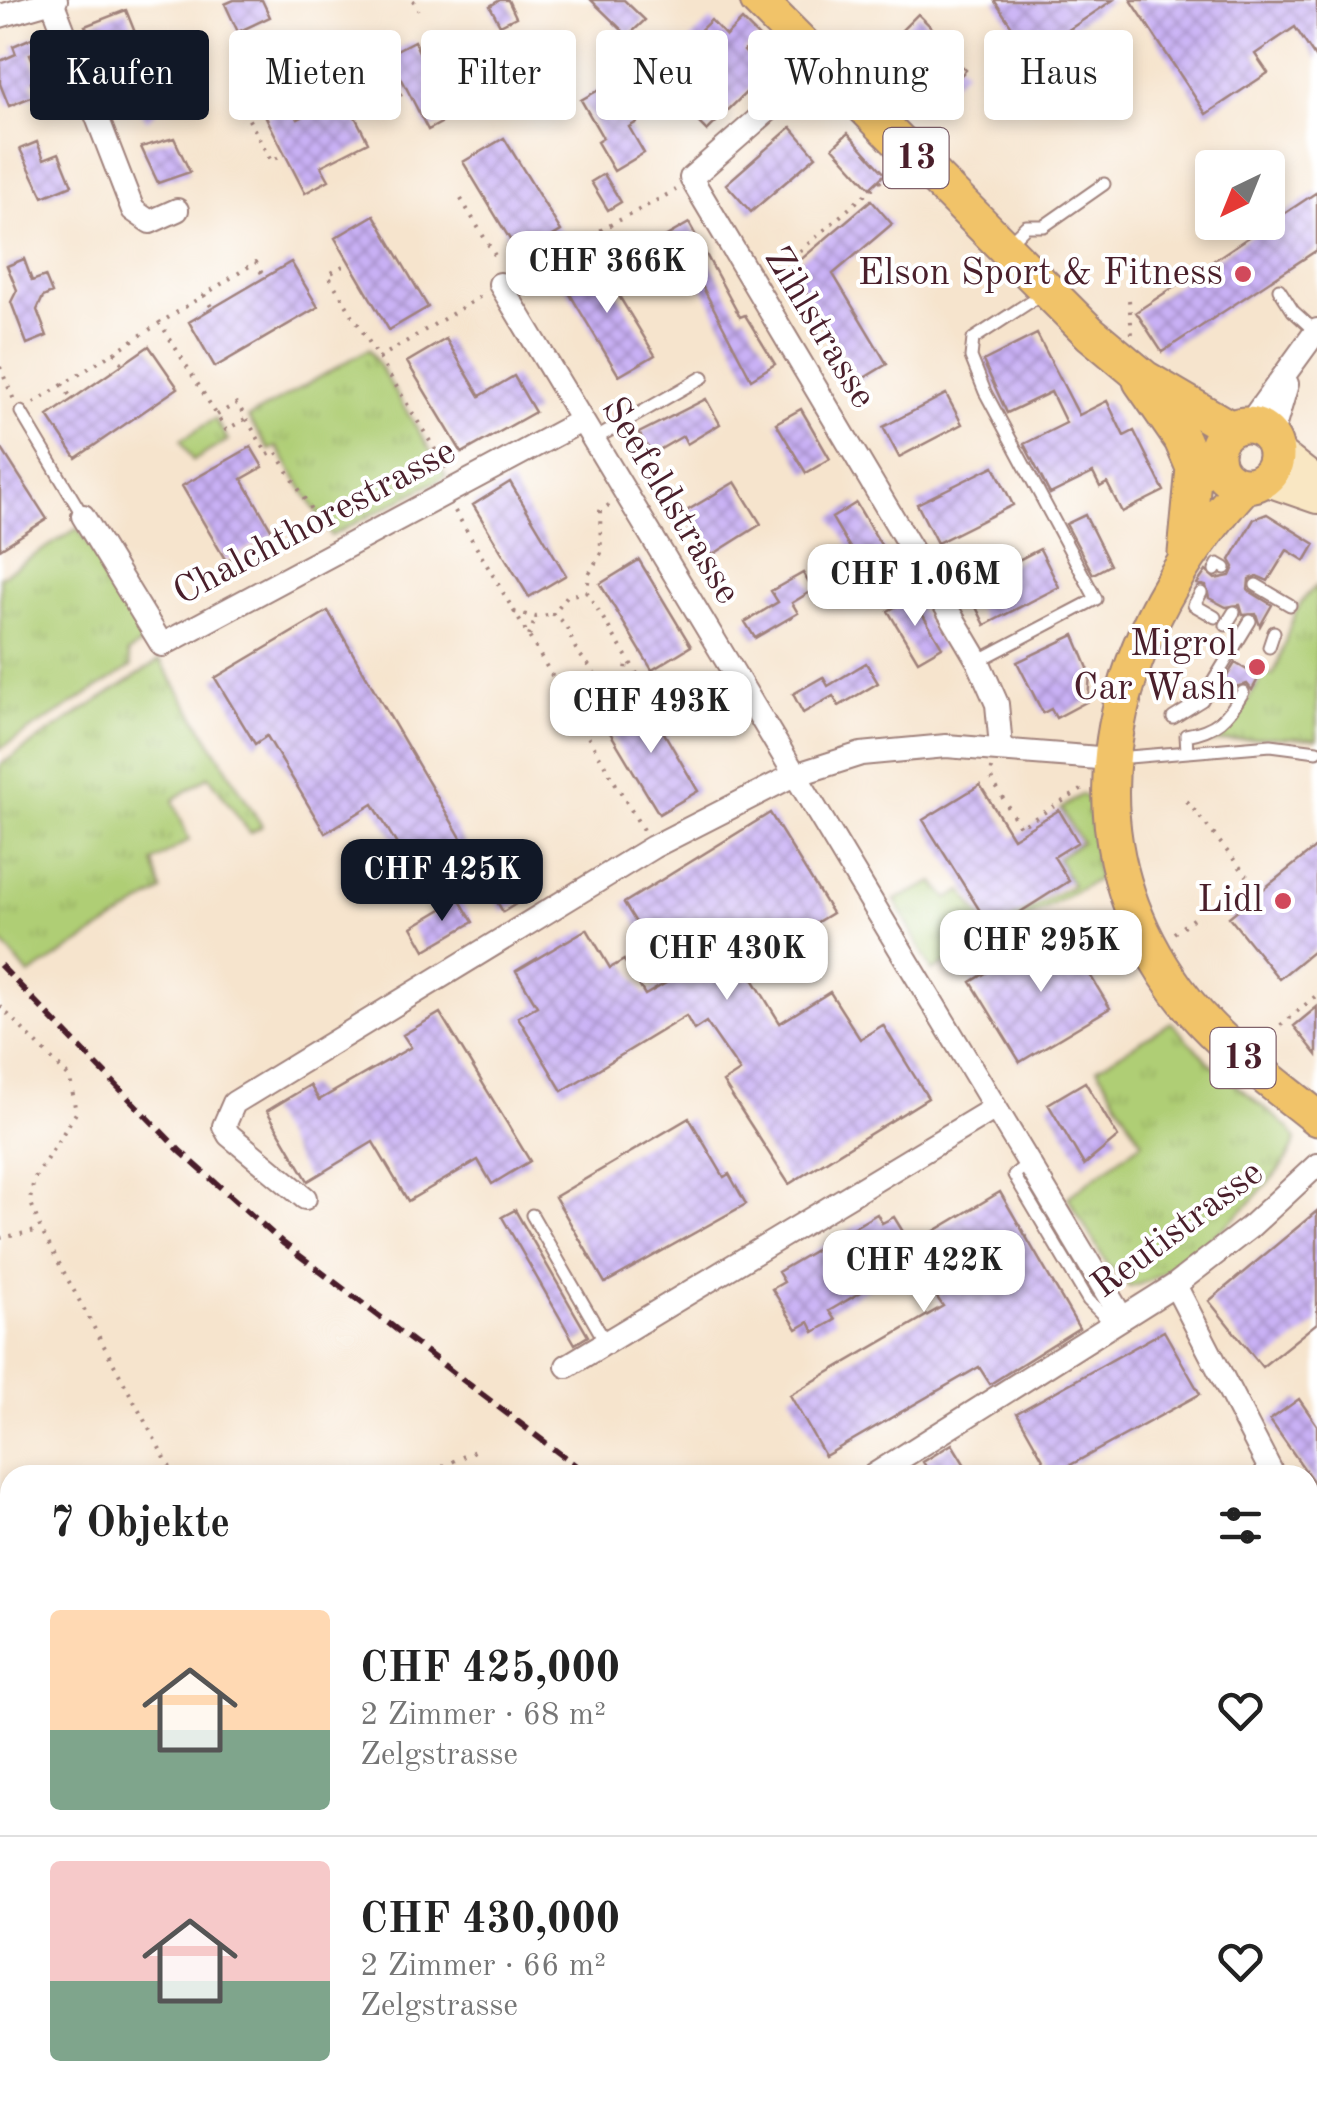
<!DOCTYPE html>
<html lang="de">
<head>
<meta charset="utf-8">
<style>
  :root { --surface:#fff; --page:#f6f6f6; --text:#222; --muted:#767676; --line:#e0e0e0; --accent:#111827 }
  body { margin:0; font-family:"Old Standard TT",serif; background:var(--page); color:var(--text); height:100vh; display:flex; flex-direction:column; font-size:38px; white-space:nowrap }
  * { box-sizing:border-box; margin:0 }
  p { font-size:32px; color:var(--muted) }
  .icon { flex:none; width:55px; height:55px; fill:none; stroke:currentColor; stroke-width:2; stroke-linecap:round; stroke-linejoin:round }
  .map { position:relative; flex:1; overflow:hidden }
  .panel { position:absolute; left:0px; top:1465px; width:1318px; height:640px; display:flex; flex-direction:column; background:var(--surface); border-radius:30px 30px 0 0; box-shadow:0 5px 15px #0003 }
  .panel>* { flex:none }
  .banner { position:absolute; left:30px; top:30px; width:1258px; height:90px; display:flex; gap:20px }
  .needle { width:65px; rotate:223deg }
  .buttons { position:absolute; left:1195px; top:150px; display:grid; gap:20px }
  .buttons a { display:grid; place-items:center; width:90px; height:90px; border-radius:10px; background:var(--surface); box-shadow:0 5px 15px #0003; font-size:50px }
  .price { position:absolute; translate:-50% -85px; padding:0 22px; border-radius:20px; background:#fff; color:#222; font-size:32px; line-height:65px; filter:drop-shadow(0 2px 5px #0008) }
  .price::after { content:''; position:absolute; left:50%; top:60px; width:30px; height:22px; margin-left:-15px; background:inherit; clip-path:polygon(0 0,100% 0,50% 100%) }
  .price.active { background:var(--accent); color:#fff }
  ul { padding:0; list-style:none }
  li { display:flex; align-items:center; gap:30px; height:250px; padding:0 50px }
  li+li { border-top:2px solid var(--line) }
  li span { display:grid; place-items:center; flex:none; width:280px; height:200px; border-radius:10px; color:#555 }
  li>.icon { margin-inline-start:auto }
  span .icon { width:120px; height:120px; fill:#fffc; stroke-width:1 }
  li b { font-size:42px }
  h2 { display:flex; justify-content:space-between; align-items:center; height:120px; padding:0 50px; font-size:42px }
  .chip { padding:0 35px; border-radius:10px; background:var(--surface); box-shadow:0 5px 15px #0003; font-size:35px; line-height:90px }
  .chip.active { background:var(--accent); color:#fff }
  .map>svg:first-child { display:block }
  .grass { fill:url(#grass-tufts); stroke:#7c7650; stroke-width:2.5 }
  .garden { fill:#afce75; stroke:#7c7650; stroke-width:2.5 }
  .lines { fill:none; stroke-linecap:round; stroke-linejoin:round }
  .stream { stroke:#4db4cb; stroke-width:6 }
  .building { fill:url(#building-cross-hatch) }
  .lane-casing { stroke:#a0827c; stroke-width:15 }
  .street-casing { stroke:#a0827c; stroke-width:26 }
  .secondary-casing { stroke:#a0827c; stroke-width:36 }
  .primary-casing { stroke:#a0827c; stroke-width:39 }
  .path { stroke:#a0827c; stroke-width:4; stroke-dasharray:2.5 8; stroke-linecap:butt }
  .lane { stroke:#fff; stroke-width:11 }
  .street { stroke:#fff; stroke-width:22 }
  .secondary { stroke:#f9e7c3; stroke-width:32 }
  .primary { stroke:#f1c369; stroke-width:35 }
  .rail { stroke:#4a1f2b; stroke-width:6; stroke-dasharray:15 8; stroke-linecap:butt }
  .poi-dot { fill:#d1495b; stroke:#fff; stroke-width:4 }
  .labels { text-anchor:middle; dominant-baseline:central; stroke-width:8; stroke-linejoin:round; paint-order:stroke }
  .shield { fill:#fff; stroke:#80626b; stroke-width:2.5 }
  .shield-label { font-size:35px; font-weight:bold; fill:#4a1f2b }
  .poi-label { font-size:38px; fill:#4a1f2b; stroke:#fff; text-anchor:end }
  .street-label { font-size:38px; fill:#4a1f2b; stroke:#fff }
</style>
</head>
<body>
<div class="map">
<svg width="1317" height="2105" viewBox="0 0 1317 2105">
  <defs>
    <pattern id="grass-tufts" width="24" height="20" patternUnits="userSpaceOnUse" patternTransform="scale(2.5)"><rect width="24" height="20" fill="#afce75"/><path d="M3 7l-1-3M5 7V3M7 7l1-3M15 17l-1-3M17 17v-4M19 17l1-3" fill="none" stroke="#98b065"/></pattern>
    <pattern id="building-cross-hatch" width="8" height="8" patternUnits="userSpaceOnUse" patternTransform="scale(2.5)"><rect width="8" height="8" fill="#c9b1f5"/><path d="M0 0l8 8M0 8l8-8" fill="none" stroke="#a58fc7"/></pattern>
  </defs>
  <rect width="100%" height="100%" fill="#fff"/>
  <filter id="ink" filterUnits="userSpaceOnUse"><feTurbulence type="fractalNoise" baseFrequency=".01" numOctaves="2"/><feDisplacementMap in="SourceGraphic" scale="20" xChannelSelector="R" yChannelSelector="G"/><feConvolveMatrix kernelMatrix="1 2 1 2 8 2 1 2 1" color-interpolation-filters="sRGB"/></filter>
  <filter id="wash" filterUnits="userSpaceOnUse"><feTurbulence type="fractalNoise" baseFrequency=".0048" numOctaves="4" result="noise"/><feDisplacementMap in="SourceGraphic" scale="40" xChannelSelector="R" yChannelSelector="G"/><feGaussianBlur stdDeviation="2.25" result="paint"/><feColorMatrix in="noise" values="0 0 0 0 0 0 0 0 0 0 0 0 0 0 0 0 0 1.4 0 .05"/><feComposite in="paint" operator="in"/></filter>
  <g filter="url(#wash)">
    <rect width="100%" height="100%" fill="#f6e4cd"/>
    <path class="grass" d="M369 349 446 476 331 536 277 447 269 450 248 418Z
      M215 419 228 440 193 461 181 440Z
      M78 528 143 629 145 641 128 653 131 667 0 749V577Z
      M1317 586V739L1271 737 1191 744 1226 734 1265 673 1272 676C1288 647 1287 608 1317 586Z
      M160 660 262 826 250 833 209 776 173 800 189 840 153 862 162 891 29 975 0 940V765Z
      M1082 794 1089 800 1098 879 932 971 895 900 934 882 948 899 963 891 990 932 1072 885 1057 858 1081 842 1061 809Z
      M1171 1022 1213 1066 1289 1128 1296 1140C1282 1184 1174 1280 1129 1287L1107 1264 1068 1197 1142 1142 1097 1068Z"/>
    <path class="garden" d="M10 1573V2095H255L227 2105H0V1577Z"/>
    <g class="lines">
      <path class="stream" d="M1308 1637 1317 1632
        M651 2105 664 2095"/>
    </g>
    <g id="blocks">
      <path class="building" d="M234 0H262L270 17 238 32 225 4Z
        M500 0H508L516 17 500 25 490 6Z
        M591 0H624L645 20 628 36Z
        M994 0H1113L1031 55Z
        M1131 0H1317V60L1295 27 1255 54 1268 73 1206 114Z
        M126 10 136 35 124 40 140 79 163 61 184 86 147 120 137 107 126 113 113 96 123 89 101 64 85 26Z
        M918 14 938 34 933 39 966 70 922 114 887 80 891 75 874 58Z
        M711 20 726 36 742 20 759 37 744 51 766 73 707 131 652 76Z
        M467 32 491 78 444 103 452 117 428 130 389 54 414 41 421 56Z
        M34 37 39 51 30 54 40 79 31 82 36 95 9 106 0 84V61L16 54 13 46Z
        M613 82 637 122 629 127 644 153 614 171 597 142 603 138 581 100Z
        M344 95 368 142 321 166 329 180 305 193 266 117 290 105 298 119Z
        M791 127 816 156 751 212 726 184Z
        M848 133 885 174 870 188 833 147Z
        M174 138 190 172 158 183 141 147Z
        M504 138 561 231 520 256 463 162Z
        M37 142 44 159 59 153 72 185 43 197 20 149Z
        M604 174 621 202 608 210 591 182Z
        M1317 192V250L1162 352 1136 312Z
        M871 200 892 224 833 274 887 364 859 381 791 268Z
        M374 215 428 307 389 330 335 238Z
        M689 223 740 317 745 315 775 364 751 379 701 284 695 287 665 237Z
        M594 255 655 355 619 376 559 276Z
        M24 259 32 281 45 276 52 293 43 297 37 310 47 336 27 344 11 302 17 290 7 266Z
        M291 262 318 307 215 367 189 322Z
        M1037 334 1079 415 1107 401 1124 436 1134 431 1164 491 1122 512 1107 483 1100 487 1093 473 1050 494 1024 444 1066 423 1051 392 1007 413 983 361Z
        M446 339 480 396 514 376 535 412 462 453 407 362Z
        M149 346 178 388 76 458 48 416Z
        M946 394 962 424 899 457 883 427Z
        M706 399 720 424 687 444 683 436 652 454 639 433Z
        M801 409 830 459 806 473 776 423Z
        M0 446 47 519 0 549Z
        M251 447 263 467 242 479 274 534 226 561 182 486Z
        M994 466 1013 505 937 543 917 504Z
        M510 482 566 575 529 597 473 505Z
        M735 482 761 524 712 555 685 512Z
        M856 503 886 553 862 568 832 518Z
        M1267 514 1315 544 1305 561 1287 550 1268 581 1257 576 1249 579 1248 590 1272 605 1260 626 1256 614 1243 615 1240 605 1226 607 1209 598 1206 586 1197 584 1206 571 1215 579 1230 576 1234 567 1230 560 1254 519Z
        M1085 515 1110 565 1093 574 1066 524Z
        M1040 549 1059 587 985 625 966 587Z
        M639 560 691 646 652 670 600 584Z
        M803 573 813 590 792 603 798 613 755 638 745 622 778 602 771 591Z
        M912 597 942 647 918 661 888 611Z
        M328 611 467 848 405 885 397 872 409 865 373 804 325 833 267 736 255 744 215 678Z
        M1074 635 1090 673 1088 701 1056 718 1051 709 1043 713 1017 662Z
        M866 663 878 683 839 706 833 696 803 713 793 694 823 677 828 686Z
        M1235 663 1259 677 1252 690 1247 684 1235 687 1224 681Z
        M643 697 698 791 659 814 603 721Z
        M980 785 1013 838 1059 810 1078 842 1054 857 1069 881 992 930 923 820Z
        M770 813 832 913 745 966 780 1023 830 992 860 1039 883 1025 928 1098 789 1184 723 1082 740 1071 706 1022 694 1030 686 1016 562 1091 518 1017 537 1006 516 971 587 929 610 968 624 960 645 995 671 980 624 903Z
        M1317 846V948L1279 979 1229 917Z
        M510 886 519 902 503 912 493 895Z
        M459 899 473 922 425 950 412 927Z
        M1061 927 1110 1008 1020 1062 971 982Z
        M1317 1007V1055L1294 1026Z
        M440 1013 530 1161 492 1184 478 1160 408 1201 373 1142 308 1181 267 1111 310 1085 319 1100 411 1047 403 1035Z
        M1085 1082 1118 1137 1084 1165 1048 1104Z
        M689 1118 724 1177 729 1174 746 1204 605 1283 555 1197Z
        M1000 1192 1079 1328 990 1384 979 1367 825 1456 790 1395 943 1306 936 1296 948 1289 932 1263 891 1287 885 1278 829 1311 835 1320 814 1332 809 1322 797 1329 781 1303 772 1289 784 1282 778 1272 877 1214 882 1223 894 1217 911 1245Z
        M515 1210 588 1336 575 1344 502 1217Z
        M1317 1211V1323L1262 1367 1209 1301Z
        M1164 1331 1200 1394 1052 1475 1017 1413Z
        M1299 1399 1317 1425V1487L1270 1420Z
        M952 1444 971 1475H931L923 1462Z"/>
    </g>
  </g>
  <g filter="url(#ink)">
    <use href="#blocks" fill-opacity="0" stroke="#a0827c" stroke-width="2.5"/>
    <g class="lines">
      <defs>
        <path id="lane" d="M1009 243 1026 226H1044L1104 184
          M1279 289 1293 311 1316 332
          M21 412 83 516
          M593 440 703 377
          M1215 570 1218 564 1225 568
          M1256 585 1290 605
          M1201 593 1194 605 1215 617
          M1226 625 1234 612
          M1269 647 1274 632
          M978 661 1096 599 985 392 971 357 973 339 1045 292
          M1173 718 1202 700 1250 621
          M1187 751 1186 735C1216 730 1228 718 1243 692
          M1117 758 1271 745 1317 751
          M1028 1163 1014 1175 1088 1300 1112 1324
          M532 1215 606 1343
          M1308 1813 1317 1807
          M550 2095 556 2105
          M245 2105 275 2095"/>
        <path id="street" d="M52 1 133 210 150 222 177 210
          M0 16 56 0
          M822 63 691 178 978 661 997 704 1001 747
          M500 284 1122 1318
          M1248 425 1317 330
          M1271 438 1287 384
          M83 516 162 645 581 421
          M305 1198 229 1135 224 1126 234 1103 653 847 792 776 861 754 946 746 1111 759
          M1175 1285 1273 1475
          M567 1366 995 1108
          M874 1475 1175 1285 1250 1227 1317 1165
          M1308 1544 1317 1564
          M1308 1693 1317 1687
          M564 2095 570 2105
          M805 2095 813 2105
          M727 2105 741 2095"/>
        <path id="secondary" d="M1276 452 1317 484
          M1265 479 1317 497"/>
        <path id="primary" d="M758 0 1090 333 1144 378 1231 429
          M1141 381 1182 440 1194 468 1186 553
          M1216 455a30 30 0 1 1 60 0a30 30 0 1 1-60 0Z
          M1245 485C1115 628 1055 820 1177 990 1214 1041 1269 1079 1317 1118"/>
      </defs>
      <use href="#lane" class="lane-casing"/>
      <use href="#street" class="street-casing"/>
      <use href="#secondary" class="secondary-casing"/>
      <use href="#primary" class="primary-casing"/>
      <path class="path" d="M413 0 418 10
        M361 47 389 101 408 91
        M239 101 271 161 285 154
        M461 199 499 262
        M792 258 891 172
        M343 266 328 275 447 469
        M517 275 676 190
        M204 295 212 308
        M1129 300 1132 334
        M159 321 226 430 245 419
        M115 352 123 365
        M379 358 483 295
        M0 367 14 400
        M62 384 72 399
        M34 403 256 262 264 278
        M217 415 237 403 268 455 276 451 325 533
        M609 505 600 511 601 553 589 574 587 592 639 677 683 682 713 699 722 694
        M455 511 643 830
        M587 592 567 596 553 614C572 625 568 640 580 655 593 671 599 675 599 698L613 697 624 685 627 662
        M514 612 536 617 553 614
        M529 636 536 617
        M571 706 590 710
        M584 730 599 698
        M992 768 991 778 1020 827 1083 789
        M1187 801 1247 876
        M1174 933 1198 915
        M0 1006 70 1078 76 1113 34 1179 30 1200 41 1230 174 1475
        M1273 1046 1277 1042 1269 1035 1317 995
        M0 1238 41 1230
        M424 1475 475 1451
        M0 1569 10 1565
        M1308 1907 1317 1901
        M1308 1922 1311 1927
        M1308 2016 1317 2026
        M0 2031 10 2027"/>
      <use href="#lane" class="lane"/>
      <use href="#street" class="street"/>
      <use href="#secondary" class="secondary"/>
      <use href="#primary" class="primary"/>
      <path class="rail" d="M0 965 180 1151 283 1243 588 1475
        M1308 2032 1317 2041"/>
    </g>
  </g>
  <g class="poi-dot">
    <circle cx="1243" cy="274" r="10"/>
    <circle cx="1257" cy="667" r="10"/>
    <circle cx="1283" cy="901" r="10"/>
  </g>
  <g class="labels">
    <g class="shield">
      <rect x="883.5" y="128" width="65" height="60" rx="8"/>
      <rect x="1210.5" y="1028" width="65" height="60" rx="8"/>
    </g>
    <g class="shield-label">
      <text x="916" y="158">13</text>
      <text x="1243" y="1058">13</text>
    </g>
    <g class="poi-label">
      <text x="1223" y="274">Elson Sport &amp; Fitness</text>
      <text x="1237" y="645">Migrol<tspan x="1237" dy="44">Car Wash</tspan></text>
      <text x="1263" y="901">Lidl</text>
    </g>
    <g class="street-label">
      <text transform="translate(819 328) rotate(59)">Zihlstrasse</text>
      <text transform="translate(670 501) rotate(59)">Seefeldstrasse</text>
      <text transform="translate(315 523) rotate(-28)">Chalchthorestrasse</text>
      <text transform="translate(1178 1230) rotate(-37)">Reutistrasse</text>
    </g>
  </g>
</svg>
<div class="buttons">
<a><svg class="needle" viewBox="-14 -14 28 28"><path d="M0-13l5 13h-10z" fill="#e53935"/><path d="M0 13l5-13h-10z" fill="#767676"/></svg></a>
</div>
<b class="price" style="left:607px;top:316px">CHF 366K</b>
<b class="price" style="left:915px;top:629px">CHF 1.06M</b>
<b class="price" style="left:651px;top:756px">CHF 493K</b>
<b class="price active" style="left:442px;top:924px">CHF 425K</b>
<b class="price" style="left:1041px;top:995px">CHF 295K</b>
<b class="price" style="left:727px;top:1003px">CHF 430K</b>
<b class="price" style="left:924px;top:1315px">CHF 422K</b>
<div class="banner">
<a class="chip active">Kaufen</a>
<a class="chip">Mieten</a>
<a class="chip">Filter</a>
<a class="chip">Neu</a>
<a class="chip">Wohnung</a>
<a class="chip">Haus</a>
</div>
<section class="panel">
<h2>7 Objekte<svg class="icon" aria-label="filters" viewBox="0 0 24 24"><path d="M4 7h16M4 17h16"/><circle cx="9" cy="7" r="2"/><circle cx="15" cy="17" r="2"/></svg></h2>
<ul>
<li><span style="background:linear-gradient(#ffd9b3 60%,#7fa58c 0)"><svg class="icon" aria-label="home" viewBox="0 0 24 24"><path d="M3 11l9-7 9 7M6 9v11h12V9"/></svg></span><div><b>CHF 425,000</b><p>2 Zimmer · 68 m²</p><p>Zelgstrasse</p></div><svg class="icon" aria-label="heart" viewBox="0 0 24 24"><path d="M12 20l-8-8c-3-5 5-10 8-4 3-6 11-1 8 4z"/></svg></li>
<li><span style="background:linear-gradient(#f6c9c9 60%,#7fa58c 0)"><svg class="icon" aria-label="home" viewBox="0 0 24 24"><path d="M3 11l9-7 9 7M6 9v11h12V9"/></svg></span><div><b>CHF 430,000</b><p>2 Zimmer · 66 m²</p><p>Zelgstrasse</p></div><svg class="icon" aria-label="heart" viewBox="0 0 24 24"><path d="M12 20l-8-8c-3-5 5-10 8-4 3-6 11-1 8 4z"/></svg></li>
</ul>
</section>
</div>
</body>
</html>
